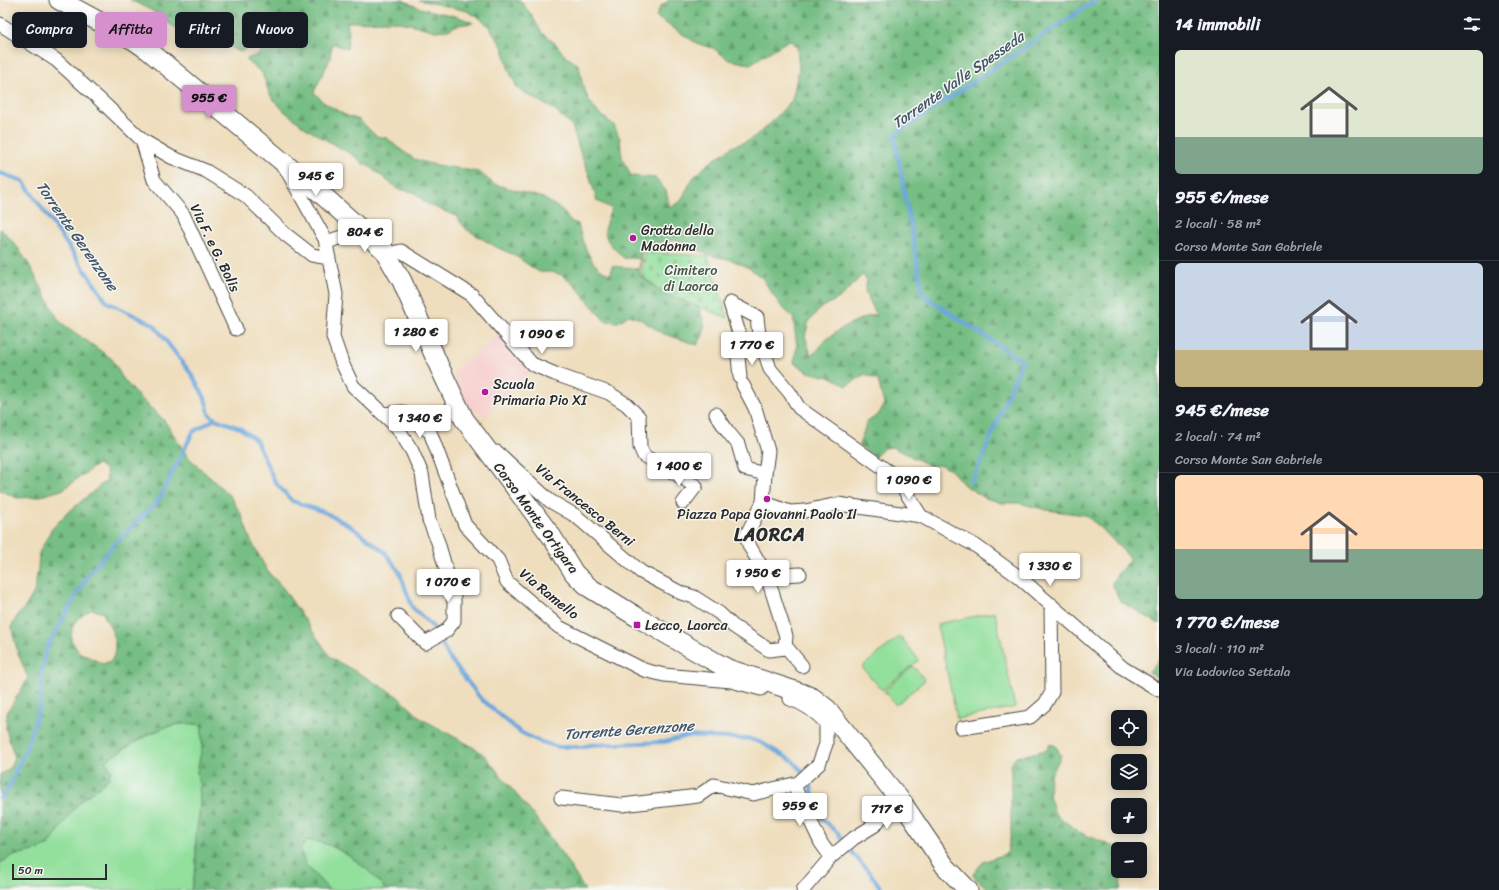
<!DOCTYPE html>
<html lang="it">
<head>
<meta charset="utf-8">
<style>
  :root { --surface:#171b24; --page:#20242c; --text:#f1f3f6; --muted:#9ea1a6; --line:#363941; --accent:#d690ce }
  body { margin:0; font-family:Sriracha,sans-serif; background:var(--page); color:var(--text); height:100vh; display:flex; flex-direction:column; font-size:15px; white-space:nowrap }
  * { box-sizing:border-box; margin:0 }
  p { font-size:13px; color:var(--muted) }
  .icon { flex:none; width:22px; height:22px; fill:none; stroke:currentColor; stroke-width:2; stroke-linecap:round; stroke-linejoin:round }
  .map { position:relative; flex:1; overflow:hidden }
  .panel { display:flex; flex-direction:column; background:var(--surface); width:340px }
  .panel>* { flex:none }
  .guide { position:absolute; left:12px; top:12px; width:380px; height:36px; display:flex; gap:8px }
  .controls { position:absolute; left:1111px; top:710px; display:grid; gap:8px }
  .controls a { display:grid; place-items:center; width:36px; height:36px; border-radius:6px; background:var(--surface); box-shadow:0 2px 10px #0003; font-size:20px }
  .scale { position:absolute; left:12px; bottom:10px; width:95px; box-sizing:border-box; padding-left:4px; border:2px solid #2b2b2b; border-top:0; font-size:11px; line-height:14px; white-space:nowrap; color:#2b2b2b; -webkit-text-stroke:3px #f6f6f2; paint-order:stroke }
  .price { position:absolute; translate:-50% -34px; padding:0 9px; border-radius:4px; background:#fff; color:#222; font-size:13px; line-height:26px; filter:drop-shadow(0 1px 2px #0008) }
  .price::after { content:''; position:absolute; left:50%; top:24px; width:12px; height:9px; margin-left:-6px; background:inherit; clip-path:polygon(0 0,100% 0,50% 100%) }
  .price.active { background:var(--accent); color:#111 }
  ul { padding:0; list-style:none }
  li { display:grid; align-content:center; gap:8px; height:212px; padding:0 16px }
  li+li { border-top:1px solid var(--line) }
  li span { display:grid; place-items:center; height:124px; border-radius:6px; color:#555 }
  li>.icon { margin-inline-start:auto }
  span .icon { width:72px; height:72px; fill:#fffc; stroke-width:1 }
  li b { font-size:17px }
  h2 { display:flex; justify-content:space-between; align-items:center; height:48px; padding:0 16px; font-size:17px }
  .chip { padding:0 14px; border-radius:6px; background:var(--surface); box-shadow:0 2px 10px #0003; font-size:14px; line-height:36px }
  .chip.active { background:var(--accent); color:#111 }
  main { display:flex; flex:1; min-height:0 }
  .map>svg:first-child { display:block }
  .built { fill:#f7d0ce }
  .grass { fill:#93e09d; stroke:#5f8664 }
  .forest { fill:url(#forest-firs); stroke:#507458; fill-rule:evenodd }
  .cemetery { fill:url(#cemetery-stones); stroke:#5f8664 }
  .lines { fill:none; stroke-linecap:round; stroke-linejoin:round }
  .stream { stroke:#6da7dd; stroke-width:4 }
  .street-casing { stroke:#484641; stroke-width:15 }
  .secondary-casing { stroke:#484641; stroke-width:21 }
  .street { stroke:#fff; stroke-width:13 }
  .secondary { stroke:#fff; stroke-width:19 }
  .poi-dot { fill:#b5179e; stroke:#f6f6f2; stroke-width:1.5 }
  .labels { text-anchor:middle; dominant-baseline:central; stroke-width:3; stroke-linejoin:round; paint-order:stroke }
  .poi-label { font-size:14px; fill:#2b2b2b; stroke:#f6f6f2; text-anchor:start }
  .street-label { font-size:14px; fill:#2b2b2b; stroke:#f6f6f2 }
  .park-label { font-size:14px; fill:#455848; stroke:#f6f6f2 }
  .water-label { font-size:15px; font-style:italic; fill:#425669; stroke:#f6f6f2 }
  .district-label { font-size:18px; font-weight:bold; letter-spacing:1px; fill:#2b2b2b; stroke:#f6f6f2 }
</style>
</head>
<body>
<main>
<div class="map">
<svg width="1159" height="890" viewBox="0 0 1159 890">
  <defs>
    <pattern id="forest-firs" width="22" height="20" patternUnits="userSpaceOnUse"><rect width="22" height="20" fill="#76be84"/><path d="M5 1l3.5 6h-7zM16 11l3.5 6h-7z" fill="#619b6c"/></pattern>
    <pattern id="cemetery-stones" width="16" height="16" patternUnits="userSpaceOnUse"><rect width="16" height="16" fill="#93e09d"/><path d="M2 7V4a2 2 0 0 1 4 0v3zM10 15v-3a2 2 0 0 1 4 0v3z" fill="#7fc087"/></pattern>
  </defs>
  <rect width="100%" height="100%" fill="#f6f6f2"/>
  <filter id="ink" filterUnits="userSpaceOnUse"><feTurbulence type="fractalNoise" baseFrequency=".025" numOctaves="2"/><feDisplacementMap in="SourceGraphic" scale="8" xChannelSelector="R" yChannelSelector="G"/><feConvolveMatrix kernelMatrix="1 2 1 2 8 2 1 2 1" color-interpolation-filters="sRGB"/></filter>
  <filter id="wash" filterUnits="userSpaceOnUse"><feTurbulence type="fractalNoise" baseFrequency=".012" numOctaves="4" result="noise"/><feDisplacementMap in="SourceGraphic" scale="16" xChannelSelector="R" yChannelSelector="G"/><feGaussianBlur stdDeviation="0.9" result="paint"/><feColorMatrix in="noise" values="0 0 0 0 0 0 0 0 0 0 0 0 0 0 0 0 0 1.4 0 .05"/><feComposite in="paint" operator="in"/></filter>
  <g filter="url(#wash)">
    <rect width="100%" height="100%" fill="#efdebd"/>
    <path class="built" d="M500 335 532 370 485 418 479 410 470 414 452 373 496 337Z"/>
    <path class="grass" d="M995 612 1015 707 957 719 937 624Z
      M900 636 919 660 882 690 862 667Z
      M913 666 925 680 896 705 884 691Z
      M188 723 202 725V747L197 772 200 795 199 817 196 833V867L191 890H0V863L12 856 37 850 49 845 72 811 85 797 97 789 111 770 105 761 144 737 165 727Z
      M307 840C312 841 317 841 322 843 344 849 373 872 386 890H329L306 865 300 850Z"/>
    <path class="forest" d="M130 0H403C425 14 451 11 473 23L457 25 448 30 435 31 410 24 391 21 347 22 349 33 347 49 332 43 330 59 314 92 323 102 345 115 360 120 376 136 387 138 397 147 414 159 431 164 479 172 494 184 543 198 562 210 570 221 578 224C582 241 591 271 611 274L612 266 639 269 640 259C635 258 628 259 624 258 622 257 619 253 617 251 601 238 603 225 612 209L597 201 589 174 581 155 572 126 553 109 518 89 509 71 503 48 490 28 481 19 467 11 419 0H520L532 16 542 33 556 44 565 56 579 65 582 82 588 99 598 113 614 125 620 139 622 157 631 176 656 178 666 191 670 207 680 202 693 178 708 164 732 147 750 140 770 124 792 100 799 69 797 46 789 40 750 64 729 60 713 48 698 44 656 17 660 7 669 0H1159V624L1120 601 1112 583 1119 572 1131 559 1100 527 1085 515 1047 510 1019 503H1002L985 498 964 485 951 470 941 465 931 466 892 447 884 448 875 457 859 445 867 422 879 414 884 404 878 380 865 374 847 386 833 378 808 372 794 363 797 346 793 317 780 305 762 278 749 268 732 260 709 255 676 240 642 245 639 275 663 293 699 307C705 324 708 330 697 345L662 333 640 319 629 315 618 322 605 321 578 289 562 275 551 272H539L514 255 496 247 466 229 456 216 427 204 414 192 398 189 365 163 364 165 356 157 307 129 284 111 270 95 262 73 247 61 248 58 260 54 259 46 254 44 240 52 221 42 204 35 197 39 184 34 151 10ZM862 275 867 280 865 291 876 314C858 319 841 327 826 340 819 346 821 349 811 355L805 336 809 321 821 308 841 297Z
      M0 229 6 234 18 248 30 266 59 321 112 359 123 379 140 398 164 420 188 457 230 496 241 514 251 541 268 572 283 588 331 658 364 676 397 696 422 719 475 748 484 755 535 817 564 857 585 890H386C373 872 344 849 323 843 318 841 312 841 307 840L300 850 306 865 329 890H191L196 867V833L199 817 200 795 197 772 202 747V725C166 717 134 743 105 761L111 770 109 778 97 789 85 797 72 811 49 845 37 850 12 856 0 863V775L10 768 14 756 6 729 7 713 28 678 18 653 11 627 18 615 26 606 34 592 38 569 39 553 51 530 66 514 107 480 106 470 98 464 62 490 37 497 17 498 0 490ZM92 609 103 613C111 630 120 641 112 660L103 664 79 652 71 640C72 620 76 620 92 609Z
      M1159 659V679L1149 672Z
      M1050 744 1056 746 1061 756 1050 777 1049 795 1055 814 1079 832 1119 849 1118 871H1122L1120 890H989L972 875 983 862 1007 853 1011 834V765L1016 757 1047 750Z"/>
    <path class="cemetery" d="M644 252 708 256 728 318 663 293 641 275Z"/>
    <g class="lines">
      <path class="stream" d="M0 173 23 181 107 302 154 325 192 375 205 398 209 414 215 419 240 428 256 440 275 482 292 501 324 512 349 525 385 552 400 573 412 607 434 628 448 656 481 699 520 732 538 741 558 747H582L590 745 665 742 688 736 750 739 762 743 793 761 810 780 814 803 822 819 837 832 853 854 871 874 882 890
        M971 482 981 461 1022 361 923 295 894 135 1096 0
        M0 798 7 791 27 746 40 705 41 674 47 647 88 575 119 539 158 501 193 432 215 419"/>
    </g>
  </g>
  <g filter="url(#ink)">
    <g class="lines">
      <defs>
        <path id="street" d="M0 24 56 60 98 98 142 140 171 157 206 171 246 196 285 234 312 255 329 258
          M142 140 154 180 183 214 236 329
          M286 169 325 239 336 294 333 337 342 363 353 386 397 427 412 451 422 474 429 520 438 542 454 597V621L446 631 425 643 398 616
          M326 243C339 237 351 233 365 232
          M387 254 401 251 472 295 532 364 555 374 609 393 626 404 639 417 640 447 644 456 685 479
          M730 303 757 317 759 335 770 369 790 393 799 408 896 477 921 516
          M730 303 741 340 740 352 738 357 740 377
          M743 385 755 408 768 451 765 474 763 502 746 536 750 547 767 576 786 636 785 648 788 649 802 666
          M383 414 402 412 430 432 465 525 498 560 507 582 559 627 644 670 664 675 731 681 761 689
          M716 414 728 432 738 444 745 469 765 474
          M497 452 550 501 576 516 641 572 681 593 694 597 719 613 733 626 769 650 785 648
          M763 502 790 512 805 511 838 504 921 516 976 546 1019 577 1123 668 1159 690
          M683 503 696 486 687 481
          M767 576 800 574
          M962 728 1030 717 1045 704 1052 692 1051 604
          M793 784 821 843 831 857
          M561 798 622 805 698 796 714 785 753 794 798 783 819 764 826 744V723C815 711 805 704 790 699
          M803 890 831 857 854 838 875 825 897 797"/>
        <path id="secondary" d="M59 0 135 41 148 50 319 192 384 250 402 281 439 366 464 419 552 537 574 573 580 579 590 588 637 617 708 658 728 669 801 693 813 698 827 709 901 801 945 866 968 890"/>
      </defs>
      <use href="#street" class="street-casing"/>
      <use href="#secondary" class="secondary-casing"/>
      <use href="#street" class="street"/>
      <use href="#secondary" class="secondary"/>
    </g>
  </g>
  <g class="poi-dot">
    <circle cx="633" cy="238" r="4"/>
    <circle cx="485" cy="392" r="4"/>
    <circle cx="767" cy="499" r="4"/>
    <rect x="633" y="621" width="8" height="8" rx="2"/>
  </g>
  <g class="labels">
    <g class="poi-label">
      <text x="641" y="230">Grotta della<tspan x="641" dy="16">Madonna</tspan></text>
      <text x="493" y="384">Scuola<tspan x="493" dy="16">Primaria Pio XI</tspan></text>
      <text x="767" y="514" text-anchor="middle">Piazza Papa Giovanni Paolo II</text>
      <text x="645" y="625">Lecco, Laorca</text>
    </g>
    <g class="street-label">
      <text transform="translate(215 248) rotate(64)">Via F. e G. Bolis</text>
      <text transform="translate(585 505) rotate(39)">Via Francesco Berni</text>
      <text transform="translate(536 518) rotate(54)">Corso Monte Ortigara</text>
      <text transform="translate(549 594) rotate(39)">Via Ramello</text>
    </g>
    <g class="park-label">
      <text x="691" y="270">Cimitero<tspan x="691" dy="16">di Laorca</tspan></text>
    </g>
    <g class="water-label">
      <text transform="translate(958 80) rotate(-35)">Torrente Valle Spesseda</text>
      <text transform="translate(77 236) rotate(55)">Torrente Gerenzone</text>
      <text transform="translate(629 730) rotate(-4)">Torrente Gerenzone</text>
    </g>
    <g class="district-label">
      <text x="770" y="535">LAORCA</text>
    </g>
  </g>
</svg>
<div class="controls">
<a><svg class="icon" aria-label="locate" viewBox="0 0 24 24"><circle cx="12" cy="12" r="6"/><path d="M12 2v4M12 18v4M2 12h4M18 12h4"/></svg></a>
<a><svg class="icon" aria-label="layers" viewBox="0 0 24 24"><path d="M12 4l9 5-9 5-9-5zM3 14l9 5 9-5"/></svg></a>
<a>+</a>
<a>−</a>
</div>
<div class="scale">50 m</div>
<b class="price active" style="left:209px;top:119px">955 €</b>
<b class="price" style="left:316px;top:197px">945 €</b>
<b class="price" style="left:365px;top:253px">804 €</b>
<b class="price" style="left:416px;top:353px">1 280 €</b>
<b class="price" style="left:542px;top:355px">1 090 €</b>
<b class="price" style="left:752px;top:366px">1 770 €</b>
<b class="price" style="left:420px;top:439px">1 340 €</b>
<b class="price" style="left:679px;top:487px">1 400 €</b>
<b class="price" style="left:909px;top:501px">1 090 €</b>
<b class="price" style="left:1050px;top:587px">1 330 €</b>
<b class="price" style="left:758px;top:594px">1 950 €</b>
<b class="price" style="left:448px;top:603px">1 070 €</b>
<b class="price" style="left:800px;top:827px">959 €</b>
<b class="price" style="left:887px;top:830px">717 €</b>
<div class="guide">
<a class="chip">Compra</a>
<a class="chip active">Affitta</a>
<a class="chip">Filtri</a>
<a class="chip">Nuovo</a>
</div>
</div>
<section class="panel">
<h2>14 immobili<svg class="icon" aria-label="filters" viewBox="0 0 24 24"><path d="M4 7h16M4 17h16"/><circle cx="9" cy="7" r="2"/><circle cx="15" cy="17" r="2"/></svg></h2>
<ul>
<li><span style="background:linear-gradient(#dfe7d0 70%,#7fa58c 0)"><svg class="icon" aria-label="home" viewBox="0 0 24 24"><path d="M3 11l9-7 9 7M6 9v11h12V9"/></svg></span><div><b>955 €/mese</b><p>2 locali · 58 m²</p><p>Corso Monte San Gabriele</p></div></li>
<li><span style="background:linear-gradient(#c9d6e8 70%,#c2b280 0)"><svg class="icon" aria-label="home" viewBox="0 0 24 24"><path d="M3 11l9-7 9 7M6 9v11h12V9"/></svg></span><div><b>945 €/mese</b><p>2 locali · 74 m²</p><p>Corso Monte San Gabriele</p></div></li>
<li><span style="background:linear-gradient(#ffd9b3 60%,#7fa58c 0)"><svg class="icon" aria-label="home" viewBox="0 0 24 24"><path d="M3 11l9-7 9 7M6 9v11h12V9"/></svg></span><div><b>1 770 €/mese</b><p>3 locali · 110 m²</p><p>Via Lodovico Settala</p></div></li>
</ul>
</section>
</main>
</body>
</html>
